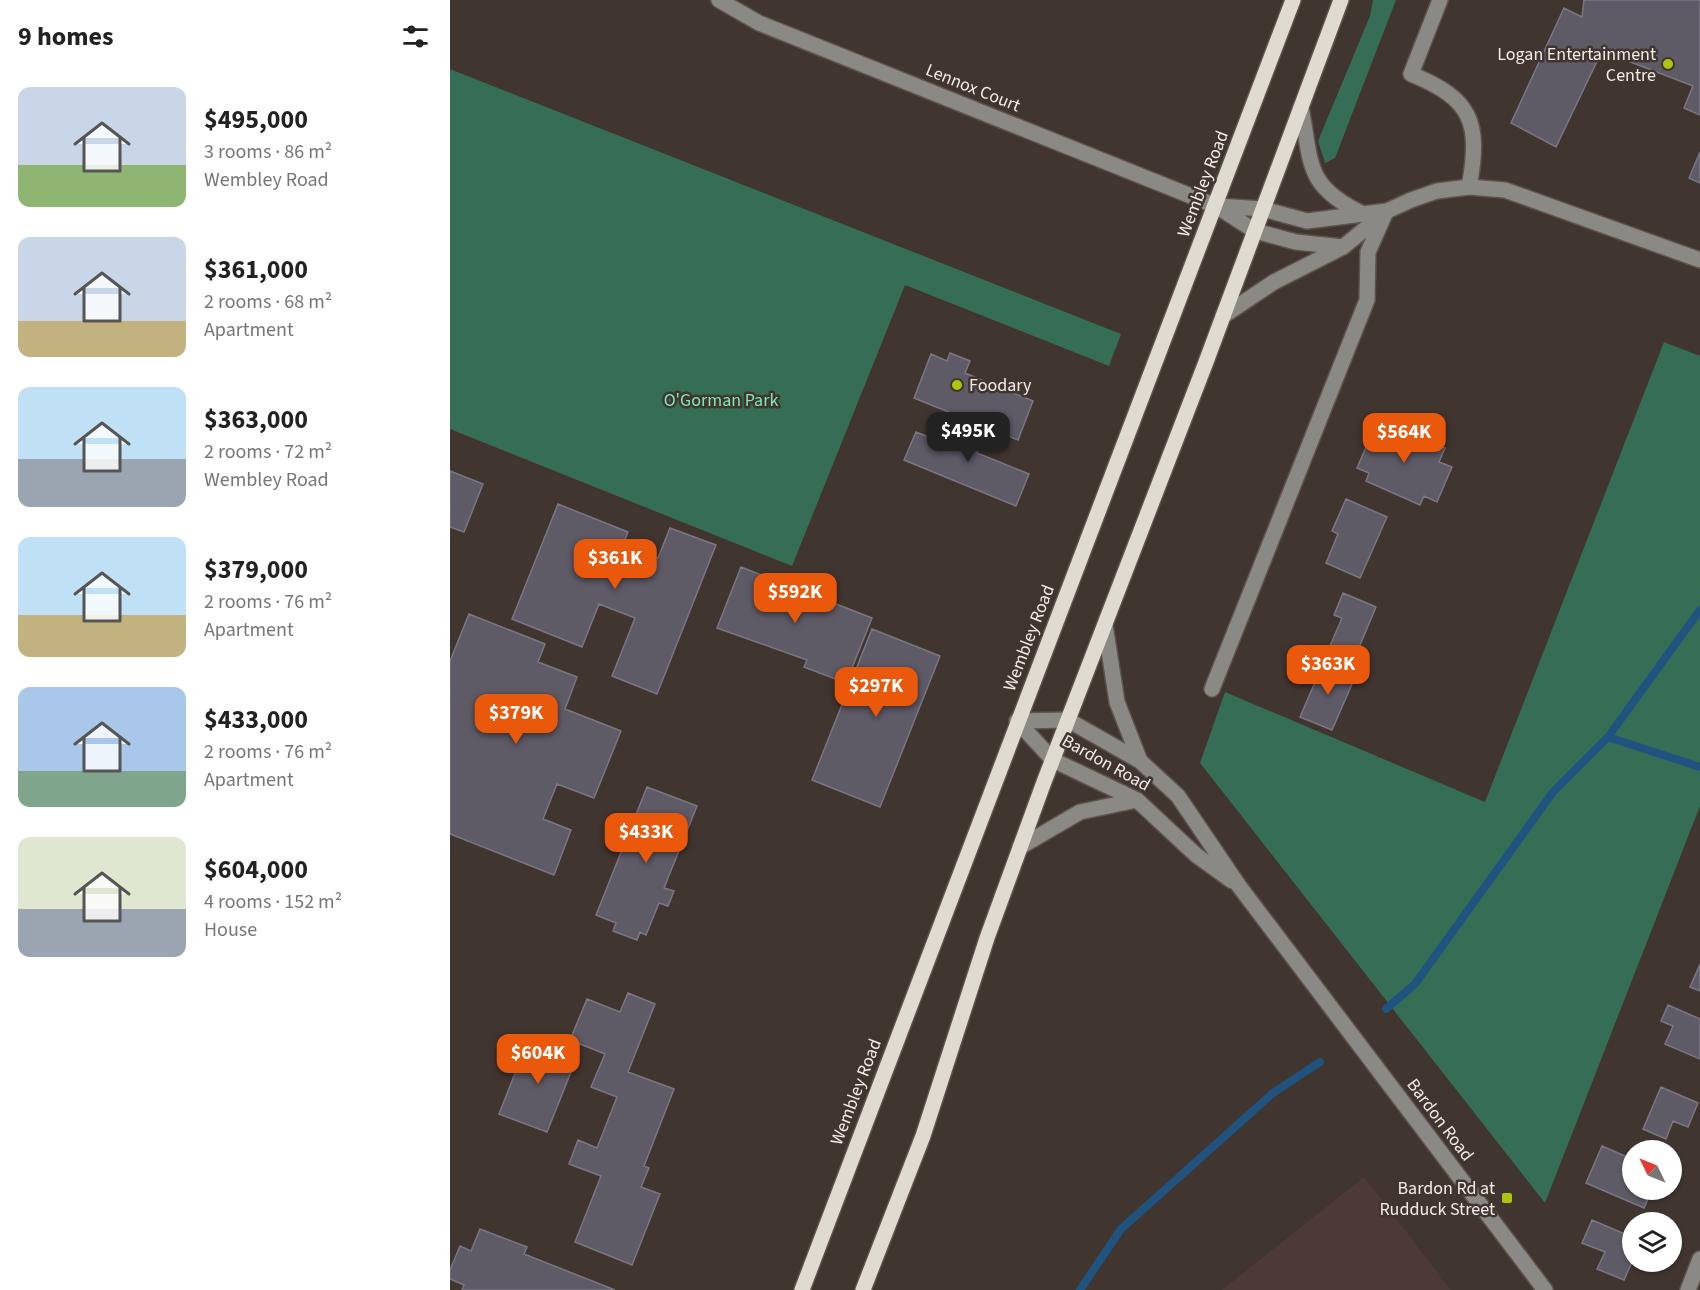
<!DOCTYPE html>
<html lang="en">
<head>
<meta charset="utf-8">
<style>
  :root { --surface:#fff; --page:#f2f2f2; --text:#222; --muted:#767676; --accent:#ea580c }
  body { margin:0; font-family:"Source Sans 3",sans-serif; background:var(--page); color:var(--text); height:100vh; display:flex; flex-direction:column; font-size:22px; white-space:nowrap }
  * { box-sizing:border-box; margin:0 }
  p { font-size:20px; color:var(--muted) }
  .icon { flex:none; width:33px; height:33px; fill:none; stroke:currentColor; stroke-width:2; stroke-linecap:round; stroke-linejoin:round }
  .map { position:relative; flex:1; overflow:hidden }
  .side { display:flex; flex-direction:column; background:var(--surface); width:450px }
  .side>* { flex:none }
  .needle { width:39px; rotate:313deg }
  .fabs { position:absolute; left:1172px; top:1140px; display:grid; gap:12px }
  .fabs a { display:grid; place-items:center; width:60px; height:60px; border-radius:50%; background:var(--surface); box-shadow:0 2px 4px #0004; font-size:30px }
  .price { position:absolute; translate:-50% -51px; padding:0 14px; border-radius:12px; background:var(--accent); color:#fff; font-size:20px; line-height:39px; filter:drop-shadow(0 2px 3px #0008) }
  .price::after { content:''; position:absolute; left:50%; top:36px; width:18px; height:14px; margin-left:-9px; background:inherit; clip-path:polygon(0 0,100% 0,50% 100%) }
  .price.active { background:#222; color:#fff }
  ul { padding:0; list-style:none }
  li { display:flex; align-items:center; gap:18px; height:150px; padding:0 18px }
  li span { display:grid; place-items:center; flex:none; width:168px; height:120px; border-radius:12px; color:#555 }
  li>.icon { margin-inline-start:auto }
  span .icon { width:72px; height:72px; fill:#fffc; stroke-width:1 }
  li b { font-size:26px }
  h2 { display:flex; justify-content:space-between; align-items:center; height:72px; padding:0 18px; font-size:26px }
  main { display:flex; flex:1; min-height:0 }
  .map>svg:first-child { display:block }
  .industrial { fill:#4e3939 }
  .green { fill:#356d55 }
  .lines { fill:none; stroke-linecap:round; stroke-linejoin:round }
  .stream { stroke:#205380; stroke-width:8 }
  .building { fill:#5e5a66; stroke:#7a7682; stroke-width:1.5 }
  .minor-casing { stroke:#5d524d; stroke-width:18 }
  .major-casing { stroke:#5d524d; stroke-width:18 }
  .minor { stroke:#8b8984; stroke-width:15 }
  .major { stroke:#dfdbd0; stroke-width:15 }
  .poi-dot { fill:#adc60d; stroke:#413530; stroke-width:2 }
  .labels { text-anchor:middle; dominant-baseline:central; stroke-width:5; stroke-linejoin:round; paint-order:stroke }
  .poi-label { font-size:18px; fill:#f3ebe8; stroke:#413530; text-anchor:end }
  .street-label { font-size:18px; fill:#f3ebe8; stroke:#413530 }
  .park-label { font-size:18px; fill:#7deaba; stroke:#413530 }
</style>
</head>
<body>
<main>
<section class="side">
<h2>9 homes<svg class="icon" aria-label="filters" viewBox="0 0 24 24"><path d="M4 7h16M4 17h16"/><circle cx="9" cy="7" r="2"/><circle cx="15" cy="17" r="2"/></svg></h2>
<ul>
<li><span style="background:linear-gradient(#c9d6e8 65%,#8fb573 0)"><svg class="icon" aria-label="home" viewBox="0 0 24 24"><path d="M3 11l9-7 9 7M6 9v11h12V9"/></svg></span><div><b>$495,000</b><p>3 rooms · 86 m²</p><p>Wembley Road</p></div></li>
<li><span style="background:linear-gradient(#c9d6e8 70%,#c2b280 0)"><svg class="icon" aria-label="home" viewBox="0 0 24 24"><path d="M3 11l9-7 9 7M6 9v11h12V9"/></svg></span><div><b>$361,000</b><p>2 rooms · 68 m²</p><p>Apartment</p></div></li>
<li><span style="background:linear-gradient(#bfe0f5 60%,#9aa5b1 0)"><svg class="icon" aria-label="home" viewBox="0 0 24 24"><path d="M3 11l9-7 9 7M6 9v11h12V9"/></svg></span><div><b>$363,000</b><p>2 rooms · 72 m²</p><p>Wembley Road</p></div></li>
<li><span style="background:linear-gradient(#bfe0f5 65%,#c2b280 0)"><svg class="icon" aria-label="home" viewBox="0 0 24 24"><path d="M3 11l9-7 9 7M6 9v11h12V9"/></svg></span><div><b>$379,000</b><p>2 rooms · 76 m²</p><p>Apartment</p></div></li>
<li><span style="background:linear-gradient(#a9c7e8 70%,#7fa58c 0)"><svg class="icon" aria-label="home" viewBox="0 0 24 24"><path d="M3 11l9-7 9 7M6 9v11h12V9"/></svg></span><div><b>$433,000</b><p>2 rooms · 76 m²</p><p>Apartment</p></div></li>
<li><span style="background:linear-gradient(#dfe7d0 60%,#9aa5b1 0)"><svg class="icon" aria-label="home" viewBox="0 0 24 24"><path d="M3 11l9-7 9 7M6 9v11h12V9"/></svg></span><div><b>$604,000</b><p>4 rooms · 152 m²</p><p>House</p></div></li>
</ul>
</section>
<div class="map">
<svg width="1250" height="1290" viewBox="0 0 1250 1290">
  <rect width="100%" height="100%" fill="#413530"/>
  <path class="industrial" d="M914 1177 1001 1290H772Z"/>
  <path class="green" d="M923 0H946L885 158 875 163 868 141 920 16Z
    M0 69 671 334 659 366 455 285 342 566 0 429Z
    M1214 342 1250 356V806L1095 1203 750 763 775 692 1035 802Z"/>
  <g class="lines">
    <path class="stream" d="M1158 737 1250 767
      M936 1009 965 984 1103 792 1158 737 1250 610
      M630 1290 671 1229 823 1093 870 1062"/>
  </g>
  <path class="building" d="M1134 0H1250V115L1234 108 1243 86 1152 51 1106 147 1061 123 1114 8 1132 17Z
    M1250 152V183L1239 178Z
    M500 353 520 361 515 373 583 401 568 440 464 398 481 354 497 361Z
    M511 417 537 428 527 453 579 474 566 506 454 460 466 432 499 445Z
    M928 419 995 448 989 462 1002 467 987 502 974 496 970 505 916 481 919 473 907 468Z
    M0 471 33 484 14 532 0 527Z
    M896 499 937 517 910 578 876 563 888 534 882 531Z
    M108 504 178 532 173 544 208 558 220 528 266 545 207 694 162 676 185 618 149 604 132 647 62 619Z
    M291 567 422 618 396 683 354 667 357 660 267 628Z
    M893 593 926 607 905 657 880 646 892 618 884 615Z
    M19 614 95 644 88 662 127 677 115 709 171 731 144 798 107 784 93 819 121 830 104 875 0 834V661Z
    M422 629 490 656 430 807 362 780Z
    M874 661 906 675 882 730 850 717Z
    M197 787 247 806 214 888 224 891 218 906 209 903 196 935 190 932 187 940 163 931 166 923 146 915Z
    M1250 964V991L1240 987Z
    M178 993 205 1004 178 1072 224 1089 194 1166 199 1168 191 1187 210 1194 182 1265 125 1242 151 1176 119 1164 128 1140 147 1148 167 1097 141 1087 155 1054 120 1040 137 999 170 1012Z
    M1218 1005 1250 1019V1059L1215 1044 1223 1026 1211 1021Z
    M79 1038 127 1057 97 1132 49 1114Z
    M1211 1087 1248 1103 1238 1127 1223 1121 1216 1139 1193 1129Z
    M1152 1146 1182 1159V1190H1202L1194 1208 1136 1183Z
    M1142 1220 1182 1237V1262L1174 1280 1147 1269 1155 1252 1132 1243Z
    M30 1229 77 1247 74 1254 165 1290H12L14 1285 0 1279V1270L10 1246 21 1251Z"/>
  <g class="lines">
    <defs>
      <path id="minor" d="M269 0 309 23 766 206 805 231 846 242 893 247 937 211 961 200 987 191 1019 187 1055 190 1250 260
        M990 0 961 74C1022 99 1031 122 1019 187
        M851 107C862 165 855 186 913 214
        M768 206 813 209 857 221 937 211
        M773 316 824 282 893 247
        M655 625 667 702 690 761
        M762 689 917 300 918 252 935 214
        M567 721 618 720 690 761 728 796 789 886 1095 1290
        M567 721 603 760 687 800 746 855 782 881
        M570 847 630 812 687 800
        M1238 1290 1250 1259"/>
      <path id="major" d="M352 1290 843 0
        M413 1290 473 1136 537 938 594 782 756 362 891 0"/>
    </defs>
    <use href="#minor" class="minor-casing"/>
    <use href="#major" class="major-casing"/>
    <use href="#minor" class="minor"/>
    <use href="#major" class="major"/>
  </g>
  <g class="poi-dot">
    <circle cx="1218" cy="64" r="6"/>
    <circle cx="507" cy="385" r="6"/>
    <rect x="1051" y="1192" width="12" height="12" rx="3"/>
  </g>
  <g class="labels">
    <g class="poi-label">
      <text x="1206" y="54">Logan Entertainment<tspan x="1206" dy="21">Centre</tspan></text>
      <text x="519" y="385" text-anchor="start">Foodary</text>
      <text x="1045" y="1188">Bardon Rd at<tspan x="1045" dy="21">Rudduck Street</tspan></text>
    </g>
    <g class="street-label">
      <text transform="translate(523 88) rotate(22)">Lennox Court</text>
      <text transform="translate(753 184) rotate(-69)">Wembley Road</text>
      <text transform="translate(579 638) rotate(-69)">Wembley Road</text>
      <text transform="translate(656 763) rotate(29)">Bardon Road</text>
      <text transform="translate(406 1092) rotate(-69)">Wembley Road</text>
      <text transform="translate(990 1120) rotate(53)">Bardon Road</text>
    </g>
    <g class="park-label">
      <text x="271" y="400">O'Gorman Park</text>
    </g>
  </g>
</svg>
<div class="fabs">
<a><svg class="needle" viewBox="-14 -14 28 28"><path d="M0-13l5 13h-10z" fill="#e53935"/><path d="M0 13l5-13h-10z" fill="#767676"/></svg></a>
<a><svg class="icon" aria-label="layers" viewBox="0 0 24 24"><path d="M12 4l9 5-9 5-9-5zM3 14l9 5 9-5"/></svg></a>
</div>
<b class="price active" style="left:518px;top:463px">$495K</b>
<b class="price" style="left:954px;top:464px">$564K</b>
<b class="price" style="left:165px;top:590px">$361K</b>
<b class="price" style="left:345px;top:624px">$592K</b>
<b class="price" style="left:878px;top:696px">$363K</b>
<b class="price" style="left:426px;top:718px">$297K</b>
<b class="price" style="left:66px;top:745px">$379K</b>
<b class="price" style="left:196px;top:864px">$433K</b>
<b class="price" style="left:88px;top:1085px">$604K</b>
</div>
</main>
</body>
</html>
